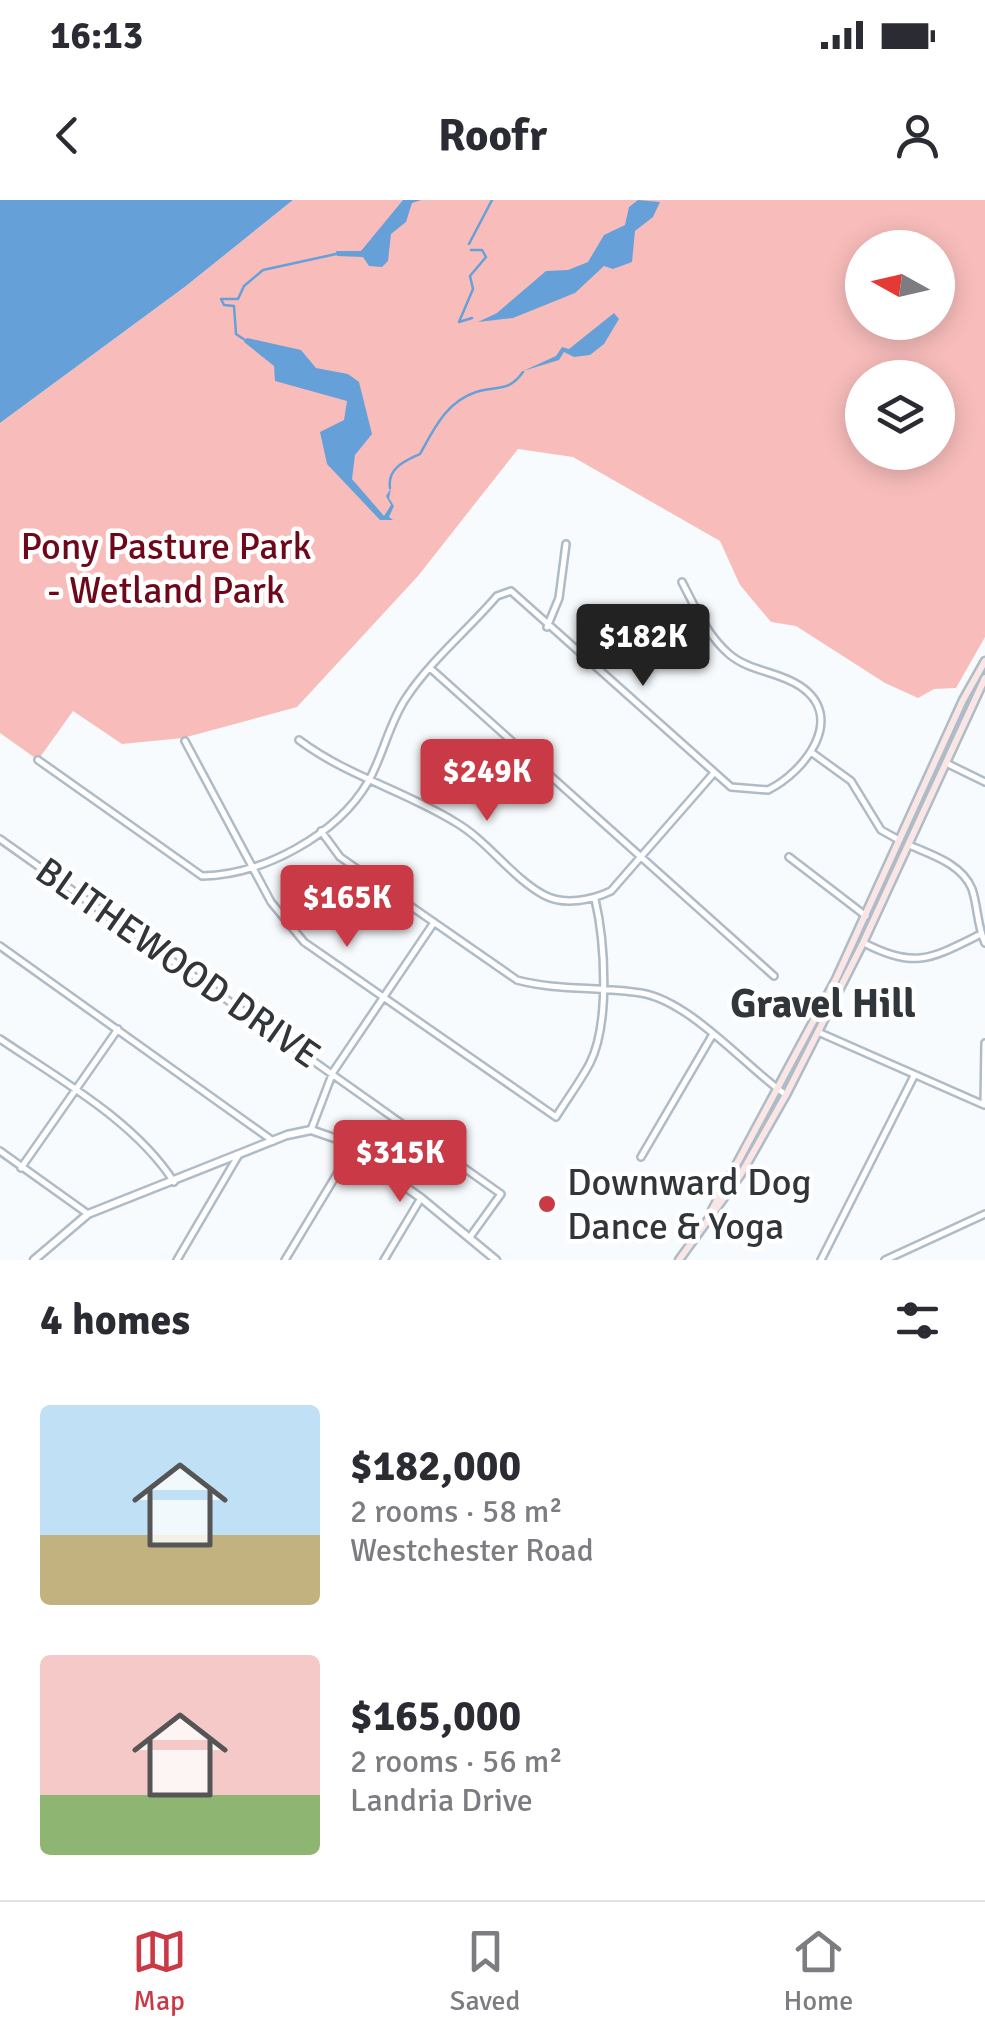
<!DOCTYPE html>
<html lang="en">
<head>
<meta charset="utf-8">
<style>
  :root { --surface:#fff; --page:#f7f7f7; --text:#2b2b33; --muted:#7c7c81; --line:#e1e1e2; --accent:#ca3a46 }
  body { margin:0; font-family:Signika,sans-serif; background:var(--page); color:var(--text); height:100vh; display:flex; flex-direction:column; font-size:38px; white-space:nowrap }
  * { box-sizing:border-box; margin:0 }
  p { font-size:32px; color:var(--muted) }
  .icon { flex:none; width:55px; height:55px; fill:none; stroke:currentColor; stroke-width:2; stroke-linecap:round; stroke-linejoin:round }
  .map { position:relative; height:1060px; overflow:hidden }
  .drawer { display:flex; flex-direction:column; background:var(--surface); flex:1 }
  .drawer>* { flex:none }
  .needle { width:65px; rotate:278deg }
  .tools { position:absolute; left:845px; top:30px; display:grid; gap:20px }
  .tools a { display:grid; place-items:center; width:110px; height:110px; border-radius:50%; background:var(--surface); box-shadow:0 5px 25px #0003; font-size:50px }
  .price { position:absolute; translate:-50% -85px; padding:0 22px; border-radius:10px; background:var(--accent); color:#fff; font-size:32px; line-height:65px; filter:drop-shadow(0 2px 5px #0008) }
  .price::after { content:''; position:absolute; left:50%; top:60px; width:30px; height:22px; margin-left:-15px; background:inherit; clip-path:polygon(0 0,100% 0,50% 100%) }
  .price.on { background:#222; color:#fff }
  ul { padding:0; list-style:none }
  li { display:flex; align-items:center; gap:30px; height:250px; padding:0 40px }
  li span { display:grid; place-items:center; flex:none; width:280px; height:200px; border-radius:10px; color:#555 }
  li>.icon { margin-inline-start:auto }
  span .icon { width:120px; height:120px; fill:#fffc; stroke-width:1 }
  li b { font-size:42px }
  h2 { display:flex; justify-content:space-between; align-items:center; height:120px; padding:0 40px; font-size:42px }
  .status { display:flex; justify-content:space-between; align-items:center; height:70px; padding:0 50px; background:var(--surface); direction:ltr }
  .status svg { height:28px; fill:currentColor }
  header { display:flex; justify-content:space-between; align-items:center; height:130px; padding:0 40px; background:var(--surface); font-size:45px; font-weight:700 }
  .dock { display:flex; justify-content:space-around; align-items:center; height:140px; border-top:2px solid var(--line); background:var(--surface); font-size:28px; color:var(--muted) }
  .dock a { display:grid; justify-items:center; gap:5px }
  .dock .on { color:var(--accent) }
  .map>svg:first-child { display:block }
  .green { fill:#f8bdbb; fill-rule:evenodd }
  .water { fill:#65a1d8 }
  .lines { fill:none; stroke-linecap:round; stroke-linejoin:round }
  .stream { stroke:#65a1d8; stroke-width:2.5 }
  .minor-casing { stroke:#afbbc7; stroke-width:10 }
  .tertiary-casing { stroke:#afbbc7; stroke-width:11 }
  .secondary-casing { stroke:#afbbc7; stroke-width:11 }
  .minor { stroke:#fff; stroke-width:5 }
  .tertiary { stroke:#fff; stroke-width:6 }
  .secondary { stroke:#fbe6e6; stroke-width:6 }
  .poi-dot { fill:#ca3a46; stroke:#fff; stroke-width:4 }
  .labels { text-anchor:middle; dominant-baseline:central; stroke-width:9; stroke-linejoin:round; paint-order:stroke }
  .park-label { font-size:38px; fill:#6e0719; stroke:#fff }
  .street-label { font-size:38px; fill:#31363b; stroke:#fff }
  .poi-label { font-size:38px; fill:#31363b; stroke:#fff; text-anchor:start }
  .neighbourhood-label { font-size:40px; font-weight:bold; fill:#31363b; stroke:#fff }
</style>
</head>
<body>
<div class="status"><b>16:13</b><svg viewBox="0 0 49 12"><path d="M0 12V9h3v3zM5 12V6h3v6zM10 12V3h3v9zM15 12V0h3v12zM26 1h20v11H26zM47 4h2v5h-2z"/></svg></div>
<header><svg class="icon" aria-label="back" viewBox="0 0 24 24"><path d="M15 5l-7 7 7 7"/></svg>Roofr<svg class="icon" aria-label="person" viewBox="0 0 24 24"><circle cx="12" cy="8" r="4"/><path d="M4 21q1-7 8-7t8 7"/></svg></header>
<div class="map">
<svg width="985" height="1060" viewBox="0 0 985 1060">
  <rect width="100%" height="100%" fill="#f8fbfd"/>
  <path class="green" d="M293 0H985V437L956 488 934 489 918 498 885 483 796 426 771 422 740 385 720 341 573 257 518 249 418 376 297 507 183 538 122 544 73 511 38 560 0 533V223L186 86ZM862 48H938V122H862ZM862 178H938V252H862Z"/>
  <path class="water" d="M0 0H293L186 86 0 223Z
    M403 0H421L412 3 406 22 391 34 388 61 382 67 369 66 363 57 337 56 336 51H361Z
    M638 0 660 2 653 17 635 31 632 62 613 69 604 66 575 93 513 118 478 122 497 113 546 71 568 70 588 62 604 35 625 25 629 7Z
    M614 113 619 119 604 144 590 155 574 157 564 152 559 160 523 171 556 156 562 147 569 149Z
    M247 138 301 150 316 168 348 174 359 182 372 234 355 255 352 279 384 316 391 305 386 296 391 288 389 298 394 306 389 317 393 320H380L327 264 320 232 344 220 347 201 275 181 274 166 244 142Z"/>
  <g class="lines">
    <path class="stream" d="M469 44 492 0
      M471 50H482L486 57 470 76 473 89 459 122 472 118
      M245 140 236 134 234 106 224 105 221 99H238L244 86 263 70 336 54
      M390 288C387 268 406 260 420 254 434 229 446 202 476 192 497 185 508 193 523 172"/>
    <defs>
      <path id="minor" d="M547 427 559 398 566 344
        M430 468 774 776
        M299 540C347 576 405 591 455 622 488 641 511 677 544 695 564 706 592 700 611 691L713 574
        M185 541 271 702 304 742 556 917C567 899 580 882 590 863 610 823 605 742 595 699
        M811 552 851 581 881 630 899 640
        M38 560 202 676C263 675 337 635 368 582 383 556 389 523 406 498 431 460 468 430 497 396L511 391 731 587 768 590C805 572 847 517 800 486 778 471 750 472 729 454 707 435 695 407 682 382
        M946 563 985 582
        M321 631 340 657 517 780C558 791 599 786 641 793 690 801 745 866 786 895
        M0 639 501 994 470 1037
        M909 645C932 655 962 664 972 689 978 707 977 725 985 743
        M789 657 866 716
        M864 743C916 770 932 758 981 734
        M0 746 273 941
        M818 832 984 905
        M0 839C59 879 135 921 174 982
        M984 905 985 843
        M311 930 333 872 433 724
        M0 951 88 1014
        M641 957 713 834
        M21 968 118 829
        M177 1060 238 956
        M285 1060 352 949
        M384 1060 421 998
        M821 1060 914 876
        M885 1060 985 1014"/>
      <path id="tertiary" d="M34 1060 88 1014 287 935 311 930 337 939 421 998 496 1060"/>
      <path id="secondary" d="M712 1010 836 779 963 500 985 461
        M679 1060 741 974 787 893 863 743 985 478"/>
    </defs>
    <use href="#minor" class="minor-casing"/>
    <use href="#tertiary" class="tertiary-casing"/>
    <use href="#secondary" class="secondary-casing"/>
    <use href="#minor" class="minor"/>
    <use href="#tertiary" class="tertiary"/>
    <use href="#secondary" class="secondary"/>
  </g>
  <circle class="poi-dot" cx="547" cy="1004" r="10"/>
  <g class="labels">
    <g class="park-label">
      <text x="166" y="346">Pony Pasture Park<tspan x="166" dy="44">- Wetland Park</tspan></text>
    </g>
    <g class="street-label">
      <text transform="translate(178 763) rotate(35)">BLITHEWOOD DRIVE</text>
    </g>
    <g class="poi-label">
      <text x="567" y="982">Downward Dog<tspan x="567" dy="44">Dance &amp; Yoga</tspan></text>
    </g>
    <g class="neighbourhood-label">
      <text x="823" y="804">Gravel Hill</text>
    </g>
  </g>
</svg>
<div class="tools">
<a><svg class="needle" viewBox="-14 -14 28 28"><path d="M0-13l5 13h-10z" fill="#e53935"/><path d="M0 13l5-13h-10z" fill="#7c7c81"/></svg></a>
<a><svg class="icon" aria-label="layers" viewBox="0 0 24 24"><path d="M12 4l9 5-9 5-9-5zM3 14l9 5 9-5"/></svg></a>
</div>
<b class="price on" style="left:643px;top:489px">$182K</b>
<b class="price" style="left:487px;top:624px">$249K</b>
<b class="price" style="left:347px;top:750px">$165K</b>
<b class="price" style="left:400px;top:1005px">$315K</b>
</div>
<section class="drawer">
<h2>4 homes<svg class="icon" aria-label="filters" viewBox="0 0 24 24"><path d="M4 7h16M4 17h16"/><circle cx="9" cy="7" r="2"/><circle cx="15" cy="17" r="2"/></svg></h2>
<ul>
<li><span style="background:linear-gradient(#bfe0f5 65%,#c2b280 0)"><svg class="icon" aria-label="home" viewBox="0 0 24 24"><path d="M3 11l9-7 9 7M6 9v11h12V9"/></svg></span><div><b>$182,000</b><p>2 rooms · 58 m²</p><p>Westchester Road</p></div></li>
<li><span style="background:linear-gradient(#f6c9c9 70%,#8fb573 0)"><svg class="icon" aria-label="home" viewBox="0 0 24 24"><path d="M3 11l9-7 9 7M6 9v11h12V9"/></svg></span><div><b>$165,000</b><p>2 rooms · 56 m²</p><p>Landria Drive</p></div></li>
</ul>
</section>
<nav class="dock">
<a class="on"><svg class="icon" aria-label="map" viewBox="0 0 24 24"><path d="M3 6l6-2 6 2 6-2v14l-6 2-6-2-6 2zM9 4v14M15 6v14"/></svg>Map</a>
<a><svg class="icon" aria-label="saved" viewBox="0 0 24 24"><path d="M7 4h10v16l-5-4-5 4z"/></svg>Saved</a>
<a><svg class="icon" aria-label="home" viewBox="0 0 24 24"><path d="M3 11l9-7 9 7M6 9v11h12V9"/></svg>Home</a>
</nav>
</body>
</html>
